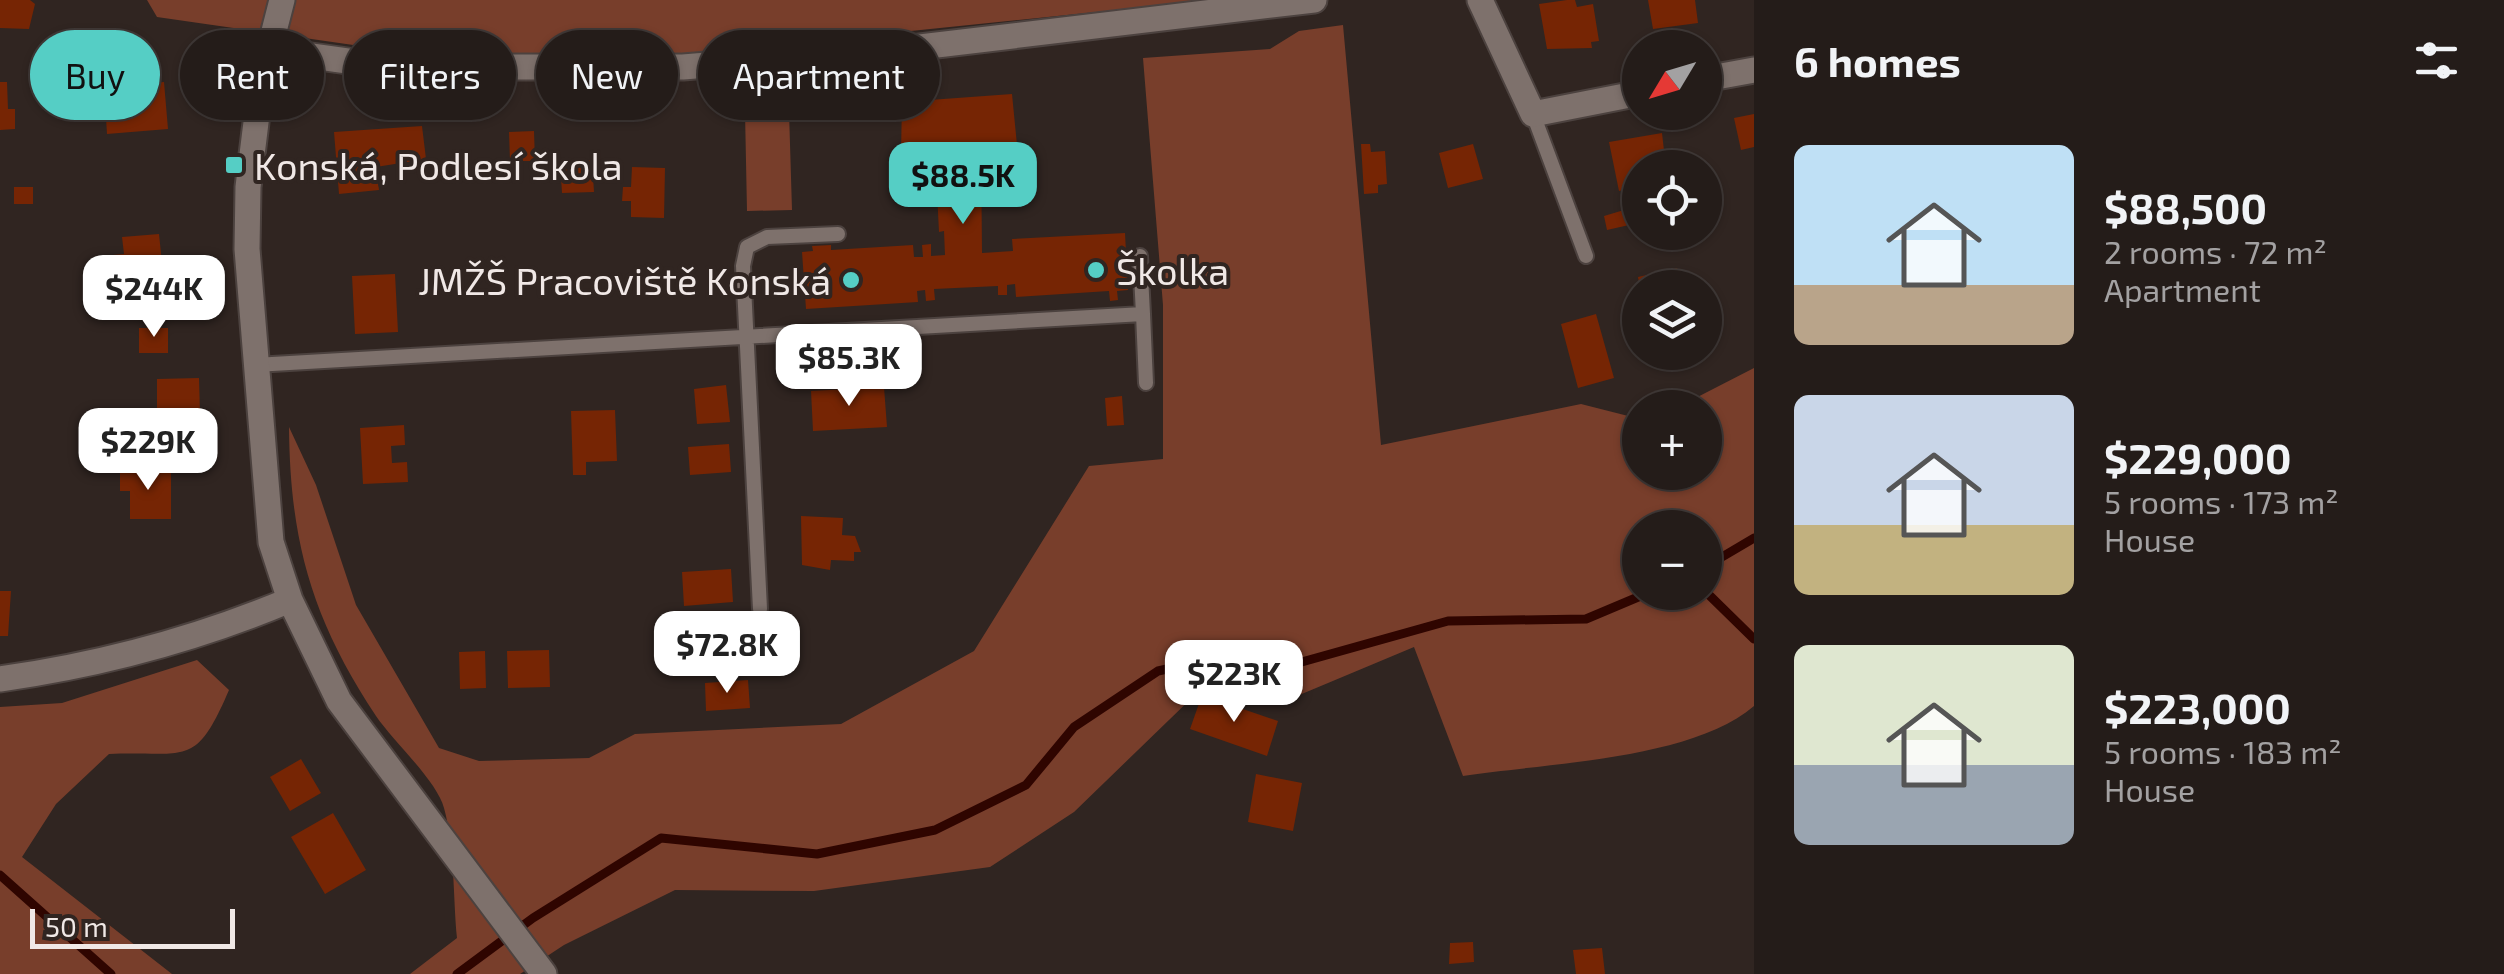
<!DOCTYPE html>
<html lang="en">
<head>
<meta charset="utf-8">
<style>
  :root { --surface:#241c19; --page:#302926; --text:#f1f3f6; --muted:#a3a1a2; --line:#413a38; --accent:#55cec5 }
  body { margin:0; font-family:"Exo 2",sans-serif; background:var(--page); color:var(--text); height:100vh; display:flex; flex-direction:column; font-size:38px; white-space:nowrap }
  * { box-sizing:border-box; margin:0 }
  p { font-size:32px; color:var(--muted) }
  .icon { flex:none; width:55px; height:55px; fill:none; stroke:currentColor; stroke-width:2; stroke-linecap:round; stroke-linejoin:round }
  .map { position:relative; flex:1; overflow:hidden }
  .drawer { display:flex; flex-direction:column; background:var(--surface); width:750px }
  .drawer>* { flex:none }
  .top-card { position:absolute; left:30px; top:30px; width:950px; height:90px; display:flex; gap:20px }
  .needle { width:65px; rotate:232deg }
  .buttons { position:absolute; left:1622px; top:30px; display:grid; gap:20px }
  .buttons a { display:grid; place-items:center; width:100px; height:100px; border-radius:50%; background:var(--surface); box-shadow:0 2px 8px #0004,0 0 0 2px var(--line); font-size:50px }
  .scale { position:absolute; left:30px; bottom:25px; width:205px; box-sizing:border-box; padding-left:10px; border:5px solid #f0e8e6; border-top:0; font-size:28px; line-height:35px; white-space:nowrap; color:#f0e8e6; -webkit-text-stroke:8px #302521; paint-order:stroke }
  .price { position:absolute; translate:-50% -85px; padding:0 22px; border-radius:20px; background:#fff; color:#222; font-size:32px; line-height:65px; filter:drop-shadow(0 2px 5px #0008) }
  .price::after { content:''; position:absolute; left:50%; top:60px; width:30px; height:22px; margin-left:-15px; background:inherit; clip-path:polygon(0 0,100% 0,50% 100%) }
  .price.current { background:var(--accent); color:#111 }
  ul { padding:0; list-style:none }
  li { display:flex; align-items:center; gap:30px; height:250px; padding:0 40px }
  li span { display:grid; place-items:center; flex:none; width:280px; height:200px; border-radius:15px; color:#555 }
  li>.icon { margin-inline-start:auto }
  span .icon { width:120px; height:120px; fill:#fffc; stroke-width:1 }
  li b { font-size:42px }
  h2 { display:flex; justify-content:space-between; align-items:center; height:120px; padding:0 40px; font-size:42px }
  .tag { padding:0 35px; border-radius:45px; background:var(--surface); box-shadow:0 2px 8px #0004,0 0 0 2px var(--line); font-size:35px; line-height:90px }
  .tag.current { background:var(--accent); color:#111 }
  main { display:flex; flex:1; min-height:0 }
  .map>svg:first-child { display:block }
  .green { fill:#783e2b; fill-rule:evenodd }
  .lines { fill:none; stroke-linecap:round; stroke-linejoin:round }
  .stream { stroke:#2f0500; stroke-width:9 }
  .building { fill:#762504 }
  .service-casing { stroke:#4c423f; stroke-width:18 }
  .minor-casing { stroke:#4c423f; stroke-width:29 }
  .service { stroke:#7e716c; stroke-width:14 }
  .minor { stroke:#7e716c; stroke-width:25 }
  .poi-dot { fill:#55cec5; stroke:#302521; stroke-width:4 }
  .labels { text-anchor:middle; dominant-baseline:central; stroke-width:8; stroke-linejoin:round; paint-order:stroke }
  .poi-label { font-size:38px; fill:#f0e8e6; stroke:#302521; text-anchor:start }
</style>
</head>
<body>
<main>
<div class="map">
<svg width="1754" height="974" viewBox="0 0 1754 974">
  <rect width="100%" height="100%" fill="#302521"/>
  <path class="green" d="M147 0H1213L668 56 395 51 157 17Z
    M1343 25 1381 445 1581 404 1640 419V472H1705V408L1678 407 1754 368V706C1691 760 1546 763 1463 776L1414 647 1285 701 1201 689 1074 812 990 867 814 891 675 890 564 945 520 974H410L457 938C453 897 455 848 444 808 437 781 393 741 376 716 312 619 290 542 289 427L316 485 356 605 439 748 479 761 589 758 635 734 841 724 974 651 1089 466 1163 459V305L1143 58 1270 49 1299 31ZM1640 528H1705V592H1640Z
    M789 111 792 210 747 211 745 112Z
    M197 660 229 690C195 769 188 751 109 754L56 804 22 857 172 974H0V707L62 703Z"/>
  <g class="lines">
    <path class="stream" d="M1705 567 1754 538
      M1705 591 1754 639
      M0 875 111 974
      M457 974 533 918 661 838 817 854 935 830 1026 785 1074 727 1158 671 1216 658 1291 665 1448 621 1586 619 1650 592"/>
  </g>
  <path class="building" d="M0 0H30L35 4 29 29 0 28Z
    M1567 0H1575L1577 7 1593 4 1599 41 1591 42 1592 48 1547 49 1539 4Z
    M1648 0H1695L1698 23 1653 29Z
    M0 82H7L8 109H15V129L0 130Z
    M164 82 168 129 107 134 104 87Z
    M1012 94 1017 145 981 147 982 253 1013 251 1012 239 1125 233 1128 290 1117 291 1118 300 1110 301 1109 291 1016 297 1015 284 1007 285V295H998V286L934 289 935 300 926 301 925 290 917 291 918 302 806 309 802 252 813 251 812 246 831 245V250L913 245 914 257H923L922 245 931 244V256L945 255 944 231 939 232 935 153H901L902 102Z
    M1754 114V147L1741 150 1734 118Z
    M422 126 426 159 376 167 379 190 339 194 334 132Z
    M534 131 535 161H510L509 132Z
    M1662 133 1666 168H1640V187L1619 191 1609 142Z
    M1361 144H1370L1371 152 1385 151 1387 184 1378 185V193L1364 194Z
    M1473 144 1483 179 1448 188 1439 153Z
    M592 160 594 192 562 193 560 161Z
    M632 167 665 168 664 218 631 217V201H622L623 187H631Z
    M14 187H33V204H14Z
    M1634 207 1638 223 1607 230 1604 216Z
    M159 234 164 282 126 286V279L116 280 113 255 124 254 122 237Z
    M1677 268 1681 288H1640L1638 277Z
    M395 274 398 332 355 334 352 276Z
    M1596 314 1614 378 1578 388 1561 324Z
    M139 328H168V353H139Z
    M199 378 200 414 157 415V379Z
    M726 385 730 422 697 424 694 389Z
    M884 387 887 427 813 431 811 391Z
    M1122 396 1124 425 1107 426 1105 398Z
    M615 410 617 461 586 462V475H573L571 411Z
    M404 425 405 445 391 446 392 463 407 462 408 482 363 484 360 428Z
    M729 444 731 472 690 475 688 447Z
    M120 470H171V519H130V491H120Z
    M801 516 843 518 842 535 855 536 861 552H854V561L831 560 830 570 802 565Z
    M731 569 733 602 684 606 682 572Z
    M0 591H11L8 636H0Z
    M549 650 550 687 508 688 507 651Z
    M485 651 486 688 460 689 459 652Z
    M748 680 750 708 706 711 705 683Z
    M1202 695 1278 721 1267 756 1190 729Z
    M301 759 321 793 290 811 270 777Z
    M1256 774 1302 783 1293 831 1248 822Z
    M333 813 366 870 325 894 291 837Z
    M1473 942 1474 962 1449 964 1450 943Z
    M1602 948 1605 974H1576L1573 950Z"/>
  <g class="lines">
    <defs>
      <path id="service" d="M1533 114 1586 256
        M1140 256 1143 314
        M255 365 1143 314 1146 383
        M760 609 743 266 747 247 767 237 838 234"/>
      <path id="minor" d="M282 0 261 82 248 187 247 249 271 542 290 600 339 701 544 974
        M1480 0 1533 114 1640 93
        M268 50 391 67H683L903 49 1314 0
        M1705 79 1754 70
        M0 679C99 665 197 639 290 600"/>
    </defs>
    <use href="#service" class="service-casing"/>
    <use href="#minor" class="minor-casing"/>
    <use href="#service" class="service"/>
    <use href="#minor" class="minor"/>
  </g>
  <g class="poi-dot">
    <rect x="224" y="155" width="20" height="20" rx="5"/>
    <circle cx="1096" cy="270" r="10"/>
    <circle cx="851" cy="280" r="10"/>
  </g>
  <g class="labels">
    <g class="poi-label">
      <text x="254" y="165">Konská, Podlesí škola</text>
      <text x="1116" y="270">Školka</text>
      <text x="831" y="280" text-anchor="end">JMŽŠ Pracoviště Konská</text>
    </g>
  </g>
</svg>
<div class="buttons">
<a><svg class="needle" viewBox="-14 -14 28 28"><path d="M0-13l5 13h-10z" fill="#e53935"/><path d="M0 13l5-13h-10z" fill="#a3a1a2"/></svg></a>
<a><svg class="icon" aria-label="locate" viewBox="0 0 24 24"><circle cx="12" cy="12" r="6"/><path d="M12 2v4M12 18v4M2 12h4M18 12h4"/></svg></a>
<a><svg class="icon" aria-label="layers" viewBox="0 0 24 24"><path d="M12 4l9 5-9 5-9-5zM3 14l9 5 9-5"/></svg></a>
<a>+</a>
<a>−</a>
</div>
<div class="scale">50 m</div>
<b class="price current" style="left:963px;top:227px">$88.5K</b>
<b class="price" style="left:154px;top:340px">$244K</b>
<b class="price" style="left:849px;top:409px">$85.3K</b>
<b class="price" style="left:148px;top:493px">$229K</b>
<b class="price" style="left:727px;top:696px">$72.8K</b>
<b class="price" style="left:1234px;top:725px">$223K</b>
<div class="top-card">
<a class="tag current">Buy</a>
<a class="tag">Rent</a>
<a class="tag">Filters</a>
<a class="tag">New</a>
<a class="tag">Apartment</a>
</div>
</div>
<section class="drawer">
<h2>6 homes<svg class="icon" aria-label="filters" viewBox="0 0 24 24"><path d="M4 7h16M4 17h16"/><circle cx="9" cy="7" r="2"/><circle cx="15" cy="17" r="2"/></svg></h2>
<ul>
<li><span style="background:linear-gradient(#bfe0f5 70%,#b9a48a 0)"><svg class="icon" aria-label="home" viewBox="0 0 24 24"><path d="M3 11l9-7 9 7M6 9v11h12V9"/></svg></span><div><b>$88,500</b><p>2 rooms · 72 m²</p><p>Apartment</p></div></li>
<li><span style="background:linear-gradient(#c9d6e8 65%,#c2b280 0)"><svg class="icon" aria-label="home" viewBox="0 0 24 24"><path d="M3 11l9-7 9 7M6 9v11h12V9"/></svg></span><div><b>$229,000</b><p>5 rooms · 173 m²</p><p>House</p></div></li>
<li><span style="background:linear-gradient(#dfe7d0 60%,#9aa5b1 0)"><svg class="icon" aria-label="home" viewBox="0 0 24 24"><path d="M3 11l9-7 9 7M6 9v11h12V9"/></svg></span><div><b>$223,000</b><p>5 rooms · 183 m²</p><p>House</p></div></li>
</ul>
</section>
</main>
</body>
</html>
